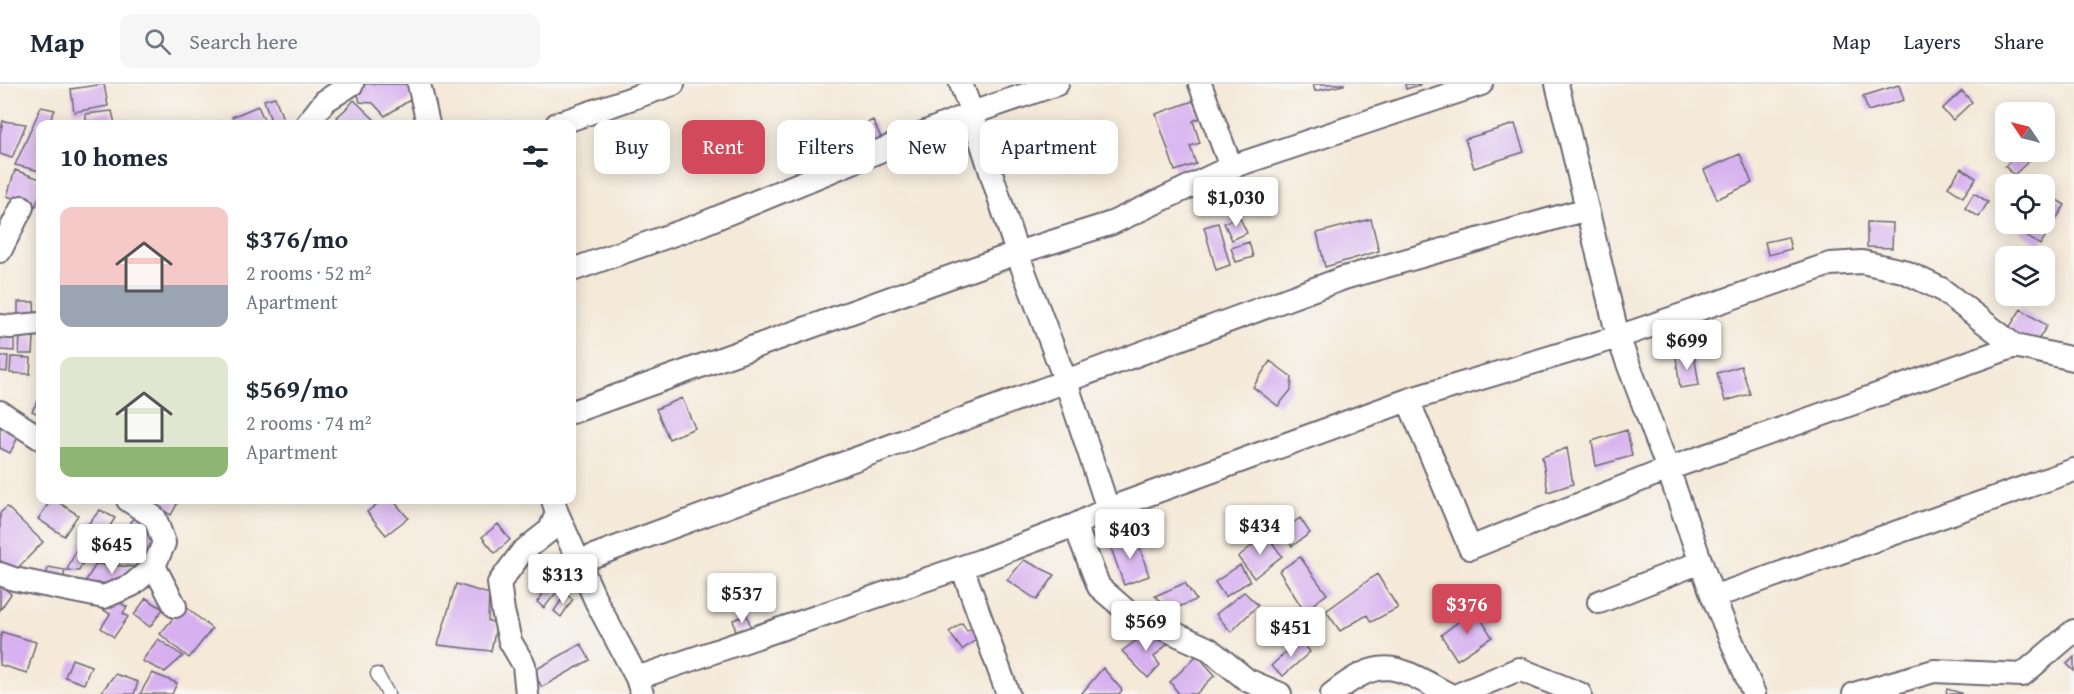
<!DOCTYPE html>
<html lang="en">
<head>
<meta charset="utf-8">
<style>
  :root { --surface:#fff; --page:#f6f6f7; --text:#1f2937; --muted:#747a83; --line:#e0e1e3; --accent:#d1495b }
  body { margin:0; font-family:"Gentium Book Plus",serif; background:var(--page); color:var(--text); height:100vh; display:flex; flex-direction:column; font-size:22px; white-space:nowrap }
  * { box-sizing:border-box; margin:0 }
  p { font-size:20px; color:var(--muted) }
  .icon { flex:none; width:33px; height:33px; fill:none; stroke:currentColor; stroke-width:2; stroke-linecap:round; stroke-linejoin:round }
  .map { position:relative; flex:1; overflow:hidden }
  .details { position:absolute; left:36px; top:36px; width:540px; height:384px; display:flex; flex-direction:column; background:var(--surface); border-radius:12px; box-shadow:0 3px 15px #0003 }
  .details>* { flex:none }
  .hud { position:absolute; left:594px; top:36px; width:570px; height:54px; display:flex; gap:12px }
  .needle { width:39px; rotate:305deg }
  .controls { position:absolute; left:1995px; top:18px; display:grid; gap:12px }
  .controls a { display:grid; place-items:center; width:60px; height:60px; border-radius:12px; background:var(--surface); box-shadow:0 3px 15px #0003; font-size:30px }
  .price { position:absolute; translate:-50% -51px; padding:0 14px; border-radius:6px; background:#fff; color:#222; font-size:20px; line-height:39px; filter:drop-shadow(0 2px 3px #0008) }
  .price::after { content:''; position:absolute; left:50%; top:36px; width:18px; height:14px; margin-left:-9px; background:inherit; clip-path:polygon(0 0,100% 0,50% 100%) }
  .price.current { background:var(--accent); color:#fff }
  ul { padding:0; list-style:none }
  li { display:flex; align-items:center; gap:18px; height:150px; padding:0 24px }
  li span { display:grid; place-items:center; flex:none; width:168px; height:120px; border-radius:12px; color:#555 }
  li>.icon { margin-inline-start:auto }
  span .icon { width:72px; height:72px; fill:#fffc; stroke-width:1 }
  li b { font-size:26px }
  h2 { display:flex; justify-content:space-between; align-items:center; height:72px; padding:0 24px; font-size:26px }
  .chip { padding:0 21px; border-radius:12px; background:var(--surface); box-shadow:0 3px 15px #0003; font-size:21px; line-height:54px }
  .chip.current { background:var(--accent); color:#fff }
  header { display:flex; align-items:center; gap:36px; box-sizing:border-box; height:84px; padding:0 30px; background:var(--surface); border-bottom:2px solid var(--line) }
  header strong { font-size:28px }
  nav { display:flex; gap:33px; margin-inline-start:auto; font-size:21px }
  .search { width:420px; height:54px; background:var(--page); display:flex; align-items:center; gap:15px; box-sizing:border-box; padding:0 21px; border-radius:12px; color:var(--muted); font-size:22px }
  .map>svg:first-child { display:block }
  .building { fill:#d7b0f0 }
  .lines { fill:none; stroke-linecap:round; stroke-linejoin:round }
  .lane-casing { stroke:#6c6872; stroke-width:15 }
  .street-casing { stroke:#6c6872; stroke-width:26 }
  .lane { stroke:#fff; stroke-width:12 }
  .street { stroke:#fff; stroke-width:22 }
</style>
</head>
<body>
<header>
<strong>Map</strong>
<div class="search"><svg class="icon" aria-label="search" viewBox="0 0 24 24"><circle cx="10" cy="10" r="6"/><path d="M15 15l6 6"/></svg>Search here</div>
<nav><a>Map</a><a>Layers</a><a>Share</a></nav>
</header>
<div class="map">
<svg width="2074" height="610" viewBox="0 0 2074 610">
  <rect width="100%" height="100%" fill="#f6f6f2"/>
  <filter id="ink" filterUnits="userSpaceOnUse"><feTurbulence type="fractalNoise" baseFrequency=".0167" numOctaves="2"/><feDisplacementMap in="SourceGraphic" scale="12" xChannelSelector="R" yChannelSelector="G"/><feConvolveMatrix kernelMatrix="1 2 1 2 8 2 1 2 1" color-interpolation-filters="sRGB"/></filter>
  <filter id="wash" filterUnits="userSpaceOnUse"><feTurbulence type="fractalNoise" baseFrequency=".008" numOctaves="4" result="noise"/><feDisplacementMap in="SourceGraphic" scale="24" xChannelSelector="R" yChannelSelector="G"/><feGaussianBlur stdDeviation="1.35" result="paint"/><feColorMatrix in="noise" values="0 0 0 0 0 0 0 0 0 0 0 0 0 0 0 0 0 1.4 0 .05"/><feComposite in="paint" operator="in"/></filter>
  <g filter="url(#wash)">
    <rect width="100%" height="100%" fill="#f5e9d8"/>
    <g id="blocks">
      <path class="building" d="M104 0 108 22 74 28 71 5Z
        M366 0H409L410 16 385 32 373 19 360 18 357 7Z
        M1313 0H1344V1L1315 7Z
        M1405 0H1420V1L1406 5Z
        M1899 1 1904 16 1868 27 1863 12Z
        M1962 7 1972 18 1953 36 1942 25Z
        M275 13 284 38 278 40H272L264 16Z
        M354 16 378 39 377 40H345L337 33 348 23Z
        M1193 17 1200 34 1193 37 1200 59 1190 62 1196 80 1175 87 1156 30Z
        M258 22 266 40H235L232 33Z
        M41 23 55 26 48 40H40V57L37 65 40 67V87L15 81Z
        M112 27 115 40H86V30Z
        M873 36 882 56 860 66 850 47Z
        M3 37 26 40 12 74 0 70V50Z
        M1515 40 1524 68 1474 84 1465 55Z
        M2020 68H2029L2033 73 2014 91 2005 82Z
        M1740 70 1752 99 1717 115 1704 86Z
        M1961 84 1976 94 1963 113 1948 103Z
        M15 86 40 95V109L36 122 7 112Z
        M2044 108 2065 121 2040 161 2019 147 2024 140H2044Z
        M1974 109 1988 118 1979 133 1965 124Z
        M1239 132 1247 149 1232 156 1224 139Z
        M1371 135 1379 167 1325 183 1317 149Z
        M1867 138 1893 139 1892 164 1867 163Z
        M1218 139 1230 181 1216 186 1204 143Z
        M1788 153 1791 165 1768 171 1765 158Z
        M1249 158 1253 173 1236 178 1231 164Z
        M18 218H34L35 237H18Z
        M2021 225 2047 242 2034 262 2009 244Z
        M0 252 14 253V267L0 266Z
        M20 252 34 253 33 270H19Z
        M1694 270 1699 301 1680 304 1676 273Z
        M0 272H8L7 288 0 287Z
        M11 273 31 274 30 290 10 289Z
        M1270 277 1292 293 1291 306 1278 322 1253 303Z
        M1741 282 1750 310 1725 317 1717 289Z
        M40 313V331L32 327Z
        M682 314 695 344 669 355 656 325Z
        M0 337 21 347 10 369 0 364Z
        M1627 346 1632 372 1596 382 1592 357Z
        M1567 364 1573 400 1548 408 1542 373Z
        M51 416H55L78 431 64 452 38 435Z
        M151 416H169L177 420 171 431 149 419Z
        M382 416H393L408 434 386 451 367 428Z
        M7 423 43 458 13 489 0 476V429Z
        M100 426 115 434 99 459 82 447Z
        M139 427 161 454 148 479 121 452Z
        M1300 434 1310 449 1292 462 1280 448Z
        M498 440 510 456 495 469 482 453Z
        M1266 450 1282 472 1254 494 1238 473Z
        M1136 452 1149 492 1124 501 1110 461Z
        M80 457 91 462 79 487 67 486Z
        M102 466 123 467 119 479 99 478Z
        M1300 473 1327 510 1304 527 1279 487Z
        M1024 476 1055 491 1037 516 1007 496Z
        M96 480 135 483 132 501 85 498Z
        M1240 481 1250 497 1225 513 1215 498Z
        M48 483 65 486 62 502 45 499Z
        M1377 490 1398 524 1371 538 1367 531 1340 547 1326 527Z
        M1185 499 1196 516 1171 526 1155 512Z
        M456 500 489 510 488 537 497 539 491 567 438 561Z
        M0 501 11 510 0 526Z
        M548 503 556 509 544 524 537 518Z
        M1244 508 1258 521 1231 548 1216 530Z
        M565 510 573 515 561 533 554 527Z
        M146 514 163 525 150 543 134 531Z
        M117 517 127 523 123 529 128 533 114 553 101 544 110 530 102 525 105 520 112 524Z
        M184 521 212 545 189 574 160 550Z
        M1475 525 1492 553 1457 576 1441 551Z
        M747 531 751 544 736 548 733 536Z
        M962 539 967 547 975 541 982 551 962 566 949 548Z
        M1153 544 1168 559 1154 573 1160 581 1148 594 1122 567Z
        M2 548 36 558 27 589 0 581V556Z
        M158 555 183 572 165 588 142 577Z
        M1300 555 1310 568 1283 592 1271 582Z
        M581 560 590 576 542 603 533 587Z
        M1197 571 1215 591 1196 610H1179L1170 598Z
        M2074 573V587L2067 580Z
        M72 575 91 582 84 600 65 593Z
        M1103 584 1122 606 1119 610H1081Z
        M152 589 177 599 172 610H140Z
        M115 590 138 598 134 610H100Z
        M1947 605 1961 609V610H1946Z"/>
    </g>
  </g>
  <g filter="url(#ink)">
    <use href="#blocks" fill-opacity="0" stroke="#6c6872" stroke-width="1.5"/>
    <g class="lines">
      <defs>
        <path id="lane" d="M377 590 388 610"/>
        <path id="street" d="M419 0 428 40
          M961 0 972 29 1017 169 1066 298 1108 425
          M1200 0 1231 83
          M1557 0 1618 253 1668 385 1713 513 1754 610
          M307 40 325 17 352 0
          M557 40 673 0
          M0 167 22 123
          M572 186 697 142 972 29 1057 0
          M0 242 10 243 40 240
          M1408 316 1470 464 1668 385 2015 262
          M0 328 40 354
          M572 328 1017 169 1112 139 1231 83 1481 0
          M128 416 155 434 164 459 154 482 175 522
          M553 416 557 429 597 519 637 594 642 610
          M1075 441 1099 503 1136 535 1167 546 1209 565 1247 596 1280 610
          M580 477 1344 194 1587 125
          M962 483 1008 610
          M0 490 14 495 104 513 132 501 154 482
          M1713 513 2074 386
          M1599 518 1701 478
          M637 594 980 477 1075 441 1108 425 1408 316 1618 253 1830 180 1862 178 1903 187 1941 205 2015 262 2074 275
          M527 610 524 581 510 557 503 527 499 499 522 468 550 446 557 429
          M1332 610C1383 570 1396 582 1448 610
          M1460 610 1519 585 1580 610
          M1854 610 1934 587 2022 591 2074 547"/>
      </defs>
      <use href="#lane" class="lane-casing"/>
      <use href="#street" class="street-casing"/>
      <use href="#lane" class="lane"/>
      <use href="#street" class="street"/>
    </g>
  </g>
</svg>
<div class="controls">
<a><svg class="needle" viewBox="-14 -14 28 28"><path d="M0-13l5 13h-10z" fill="#e53935"/><path d="M0 13l5-13h-10z" fill="#747a83"/></svg></a>
<a><svg class="icon" aria-label="locate" viewBox="0 0 24 24"><circle cx="12" cy="12" r="6"/><path d="M12 2v4M12 18v4M2 12h4M18 12h4"/></svg></a>
<a><svg class="icon" aria-label="layers" viewBox="0 0 24 24"><path d="M12 4l9 5-9 5-9-5zM3 14l9 5 9-5"/></svg></a>
</div>
<b class="price" style="left:1236px;top:144px">$1,030</b>
<b class="price" style="left:1687px;top:287px">$699</b>
<b class="price" style="left:1260px;top:472px">$434</b>
<b class="price" style="left:1130px;top:476px">$403</b>
<b class="price" style="left:112px;top:491px">$645</b>
<b class="price" style="left:563px;top:521px">$313</b>
<b class="price" style="left:742px;top:540px">$537</b>
<b class="price current" style="left:1467px;top:551px">$376</b>
<b class="price" style="left:1146px;top:568px">$569</b>
<b class="price" style="left:1291px;top:574px">$451</b>
<div class="hud">
<a class="chip">Buy</a>
<a class="chip current">Rent</a>
<a class="chip">Filters</a>
<a class="chip">New</a>
<a class="chip">Apartment</a>
</div>
<section class="details">
<h2>10 homes<svg class="icon" aria-label="filters" viewBox="0 0 24 24"><path d="M4 7h16M4 17h16"/><circle cx="9" cy="7" r="2"/><circle cx="15" cy="17" r="2"/></svg></h2>
<ul>
<li><span style="background:linear-gradient(#f6c9c9 65%,#9aa5b1 0)"><svg class="icon" aria-label="home" viewBox="0 0 24 24"><path d="M3 11l9-7 9 7M6 9v11h12V9"/></svg></span><div><b>$376/mo</b><p>2 rooms · 52 m²</p><p>Apartment</p></div></li>
<li><span style="background:linear-gradient(#dfe7d0 75%,#8fb573 0)"><svg class="icon" aria-label="home" viewBox="0 0 24 24"><path d="M3 11l9-7 9 7M6 9v11h12V9"/></svg></span><div><b>$569/mo</b><p>2 rooms · 74 m²</p><p>Apartment</p></div></li>
</ul>
</section>
</div>
</body>
</html>
